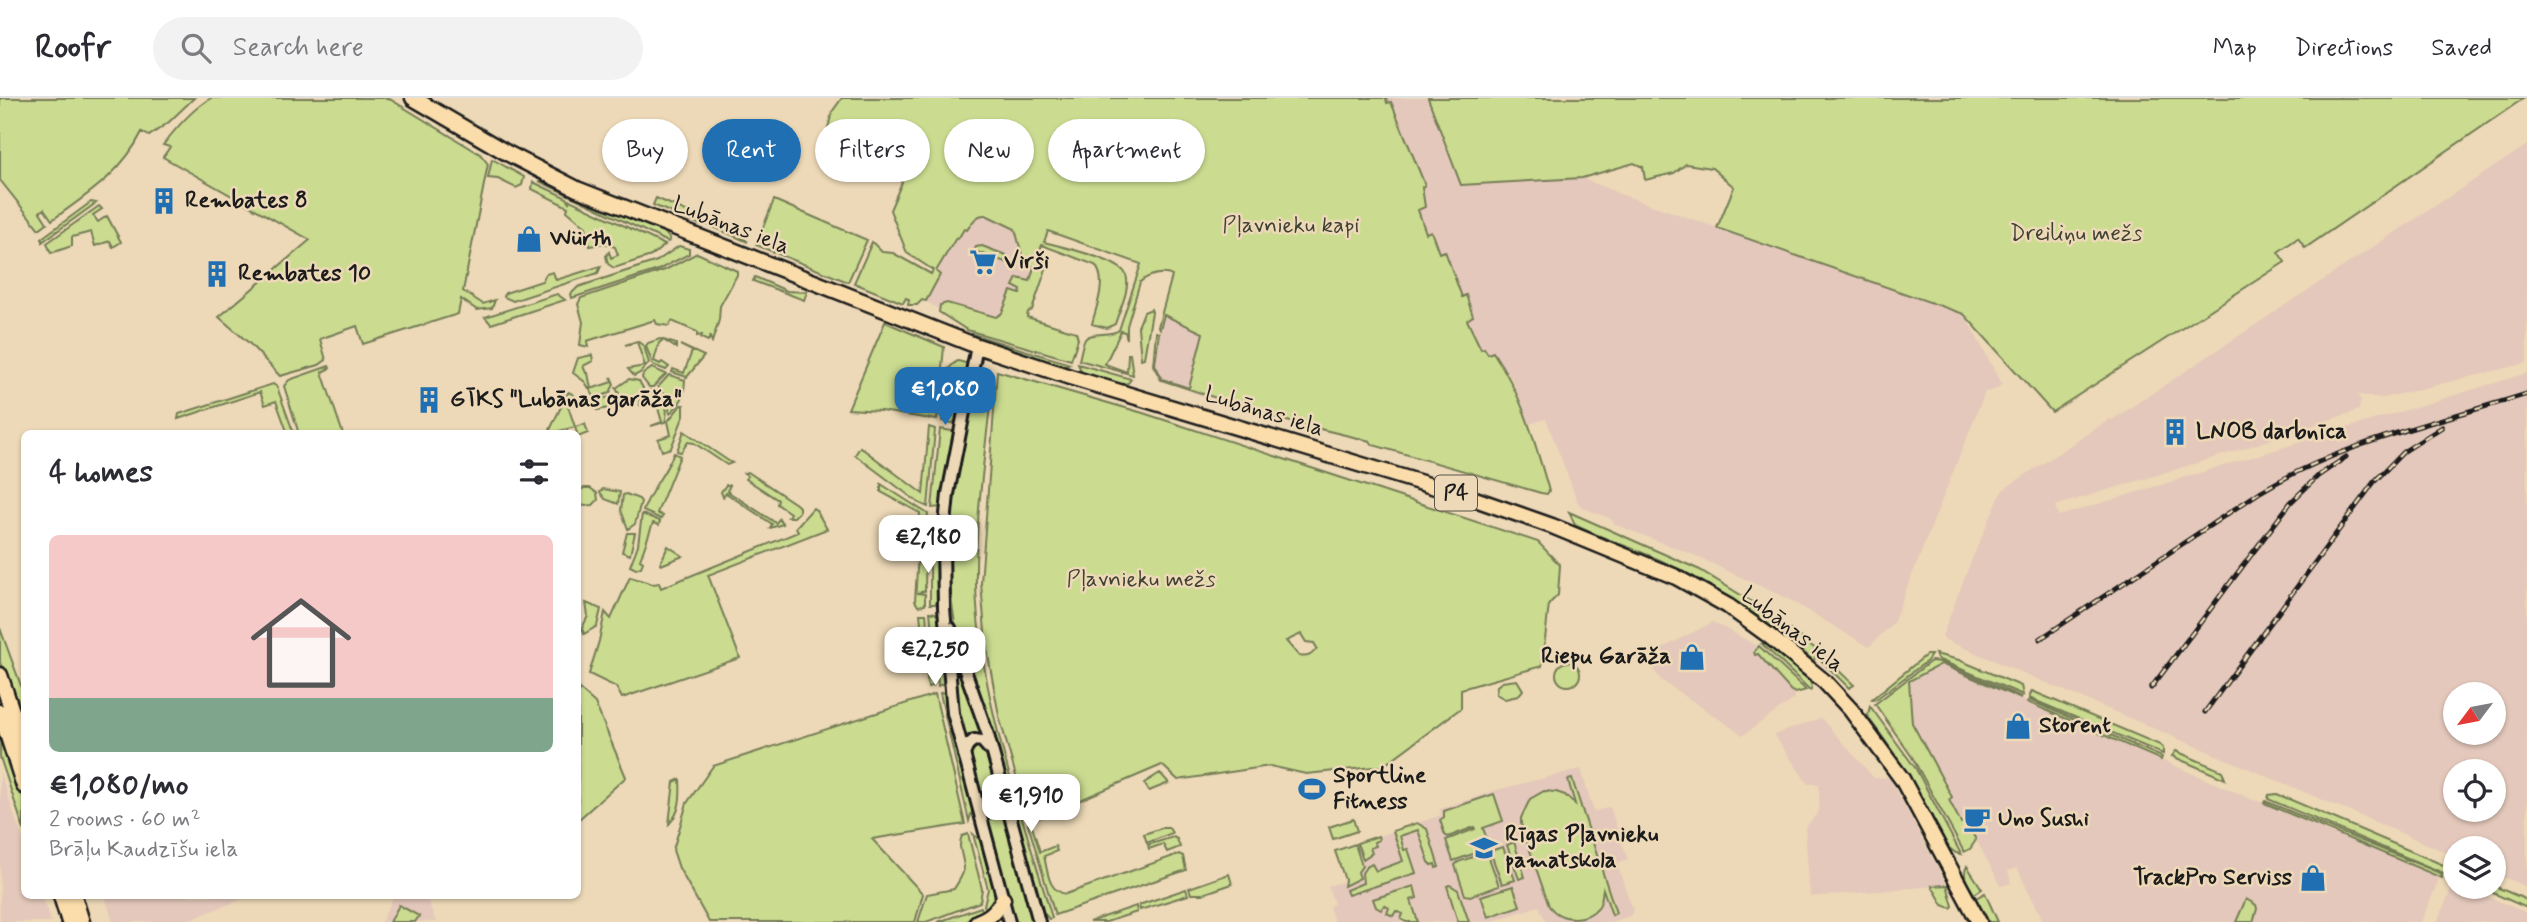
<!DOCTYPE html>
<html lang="en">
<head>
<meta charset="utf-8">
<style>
  :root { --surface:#fff; --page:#f2f2f3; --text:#2b2b33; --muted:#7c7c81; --line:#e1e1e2; --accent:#1f6fb2 }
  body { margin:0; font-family:Mynerve,sans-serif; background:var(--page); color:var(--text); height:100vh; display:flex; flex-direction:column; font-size:26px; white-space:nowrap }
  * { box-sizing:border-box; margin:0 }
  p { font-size:23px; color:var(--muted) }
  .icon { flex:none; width:38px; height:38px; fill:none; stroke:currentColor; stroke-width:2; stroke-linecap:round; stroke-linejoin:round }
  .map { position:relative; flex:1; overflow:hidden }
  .sheet { position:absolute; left:21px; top:332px; width:560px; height:469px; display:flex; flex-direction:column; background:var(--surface); border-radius:10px; box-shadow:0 2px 5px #0004 }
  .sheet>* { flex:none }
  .hud { position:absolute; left:602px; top:21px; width:665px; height:63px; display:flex; gap:14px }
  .needle { width:46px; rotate:238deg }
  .fabs { position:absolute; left:2443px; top:584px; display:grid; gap:14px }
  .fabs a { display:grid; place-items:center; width:63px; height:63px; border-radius:50%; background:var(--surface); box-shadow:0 2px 5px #0004; font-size:35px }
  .price { position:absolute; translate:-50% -60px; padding:0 16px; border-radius:14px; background:#fff; color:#222; font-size:23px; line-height:46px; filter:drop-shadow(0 2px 4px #0008) }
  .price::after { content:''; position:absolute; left:50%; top:42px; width:21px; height:16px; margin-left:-10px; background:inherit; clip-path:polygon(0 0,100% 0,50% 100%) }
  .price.on { background:var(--accent); color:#fff }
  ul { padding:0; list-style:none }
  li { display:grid; align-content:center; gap:14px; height:371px; padding:0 28px }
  li span { display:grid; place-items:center; height:217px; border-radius:10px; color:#555 }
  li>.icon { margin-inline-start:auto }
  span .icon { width:126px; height:126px; fill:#fffc; stroke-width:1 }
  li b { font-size:30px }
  h2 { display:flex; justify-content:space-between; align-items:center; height:84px; padding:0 28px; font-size:30px }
  .chip { padding:0 24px; border-radius:32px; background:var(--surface); box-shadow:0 2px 5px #0004; font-size:24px; line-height:63px }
  .chip.on { background:var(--accent); color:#fff }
  header { display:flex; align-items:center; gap:42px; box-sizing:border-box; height:98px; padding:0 35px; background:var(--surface); border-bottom:2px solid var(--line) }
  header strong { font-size:33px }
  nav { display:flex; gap:38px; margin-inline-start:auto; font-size:24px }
  .search { width:490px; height:63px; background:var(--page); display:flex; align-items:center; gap:18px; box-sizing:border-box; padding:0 24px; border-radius:38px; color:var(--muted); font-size:26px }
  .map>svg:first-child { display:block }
  .built { fill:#e4c8bb; fill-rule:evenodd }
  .green { fill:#cbdc90; stroke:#747c56; stroke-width:2; fill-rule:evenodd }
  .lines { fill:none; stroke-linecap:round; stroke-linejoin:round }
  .minor-casing { stroke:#1c1c1c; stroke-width:16 }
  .major-casing { stroke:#1c1c1c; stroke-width:19 }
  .minor { stroke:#edd9b7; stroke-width:10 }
  .major { stroke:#fbddab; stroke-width:14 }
  .rail-casing { stroke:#1c1c1c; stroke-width:5 }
  .rail { stroke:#edd9b7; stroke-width:2.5; stroke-dasharray:8; stroke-linecap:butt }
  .labels { text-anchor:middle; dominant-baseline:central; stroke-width:5; stroke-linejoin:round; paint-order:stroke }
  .shield { fill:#edd9b7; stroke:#5b554a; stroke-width:2 }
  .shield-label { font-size:21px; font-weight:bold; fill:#1c1c1c }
  .poi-label { font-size:23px; font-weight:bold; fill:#1c1c1c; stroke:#edd9b7; text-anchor:start }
  .street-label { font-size:23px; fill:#1c1c1c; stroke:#edd9b7 }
  .park-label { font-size:23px; fill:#3f4233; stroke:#edd9b7 }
</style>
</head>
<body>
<header>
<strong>Roofr</strong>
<div class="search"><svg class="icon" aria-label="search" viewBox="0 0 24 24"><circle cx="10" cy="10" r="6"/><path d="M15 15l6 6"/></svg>Search here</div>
<nav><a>Map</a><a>Directions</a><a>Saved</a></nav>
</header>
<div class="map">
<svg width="2527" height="824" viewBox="0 0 2527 824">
  <rect width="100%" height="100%" fill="#edd9b7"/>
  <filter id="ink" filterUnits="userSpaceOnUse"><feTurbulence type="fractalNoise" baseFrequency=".0143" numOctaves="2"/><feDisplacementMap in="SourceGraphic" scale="14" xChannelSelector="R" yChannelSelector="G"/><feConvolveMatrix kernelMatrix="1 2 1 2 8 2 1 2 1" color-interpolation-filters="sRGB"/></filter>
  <g filter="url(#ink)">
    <path class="built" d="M1386 0H1428L1461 87 1582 80 1620 96 1964 216 2002 286 1995 292 1985 294 1893 525 1869 549 1790 502 1691 456 1614 426 1611 421 1584 410 1578 405 1546 321 1529 326 1512 281 1481 251 1475 235 1469 228 1465 198 1462 199 1445 153 1440 156 1431 133 1426 135 1420 122 1417 112 1422 97 1421 88 1408 46 1391 4 1387 5Z
      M2527 47V265L2383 300 2358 297 2361 303 2359 312 2233 354 2055 408 2059 418 2527 275V789L2494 775V751H2455V758L1945 542 1942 538 1971 463 2002 393 2007 389 2110 321 2112 322ZM2455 597H2494V635H2455ZM2455 674H2494V712H2455Z
      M983 115 1018 130 1036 172 1008 238 940 212 922 201 932 181V168L951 138Z
      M1164 217 1203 235 1189 291 1162 281 1155 266Z
      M1191 293 1285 322 1284 325 1191 294Z
      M1713 524 1761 550 1796 591 1793 602 1743 637 1661 582 1645 559Z
      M1941 566 2253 702 2266 705 2440 779 2421 824H2044L2017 770 2008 773 2011 785 2001 788 1966 723 1961 725 1948 701 1952 698 1912 625 1909 583Z
      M1821 620 1874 680 1889 679 1947 787 1810 799 1805 730 1819 713V686H1808L1774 637Z
      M1581 671 1594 714 1610 709 1628 762 1617 766 1633 813 1630 818 1611 824H1546L1539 808 1490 824H1334L1329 808 1334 806 1328 788 1345 783 1335 753 1441 717 1440 711 1500 691Z
      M0 674 24 746V798H42L51 824H0Z
      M2454 784 2455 789H2465L2527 815V824H2437Z
      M105 798H250L183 824H113Z
      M394 798 427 800 436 824H381Z"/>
    <path class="green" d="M0 0H194L169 24 149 38 142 34C122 75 88 96 52 122L44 111 40 114 47 125 39 131 0 82Z
      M211 0H388L480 56 488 66 463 193 483 206 495 202 492 210 477 212 461 201 458 216 363 246 357 228 320 241 326 262 319 267 280 278 250 246 219 219 310 142 163 59 170 49 163 47C176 30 192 11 211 0Z
      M842 0H1386L1387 5 1391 4 1425 87 1422 89 1425 109 1418 112 1426 135 1431 133 1439 155 1445 153 1462 199 1466 197 1473 218 1467 222 1481 251 1484 250 1488 256 1493 254C1524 300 1534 342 1549 393L1547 396 1541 395 1373 347 1370 343 1287 323 1161 282 1153 267 1156 234 1159 235 1155 266 1162 281 1189 290 1203 235 1164 217 1160 231 1158 229 1172 178C1163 173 1148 177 1140 184L1127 228V241L1125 234 1121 233 1105 266 1127 274 1128 256H1130L1133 277 1079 262C1081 256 1082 244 1086 240 1094 233 1110 239 1119 232L1141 166 1048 133 1044 144C1059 148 1122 162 1126 177 1131 190 1119 213 1115 226L1107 230 1092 226C1096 209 1108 182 1095 167L1042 147 1039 155 1044 158 1046 171 1032 212 1028 214 1027 219 1076 234 1078 241 1071 262 967 232 939 214 940 207 947 205 996 219 1002 215 1011 193 1020 196 1021 192 1013 188 1017 180 1030 183 1034 169 1024 164 1015 131 986 117C976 116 972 125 967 132L964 131 958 141 956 140 936 173 940 177 926 203 922 202 917 207H908L909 202 906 200 903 205 854 185 872 144 882 154 893 155 931 176 933 172 907 155 890 112 902 84 828 30 832 14Z
      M1428 0H2524L2305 150 2298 140 2278 154 2285 164 2052 314 1964 216 1717 130 1734 89 1712 70 1686 66 1674 75 1645 82 1643 69 1634 65 1582 80 1461 87Z
      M492 61 524 79 522 87 516 90 498 81 488 80Z
      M539 83 665 135 670 141 668 144Z
      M533 84 567 100 569 104 570 102 665 147 651 158 614 170 608 166 606 158 609 154 611 160 618 157 615 149 604 145 590 148 586 129 567 113 568 109 532 91Z
      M656 100 739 136 748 144 709 127H701L653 107Z
      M774 102 867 142 848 184 756 147Z
      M91 104 96 105 42 144V140Z
      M99 108 102 111 93 117 98 124 107 118 121 144 113 149 110 143 95 148 91 134 72 139V148L51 155 47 145Z
      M679 148 689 151V156L658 172 572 200 571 196 578 189 657 163Z
      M982 148 1006 157 1008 165 974 153 976 149Z
      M697 155 737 173V177L720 208 719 222 712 244 710 239 708 243 701 240 702 237 697 238V234L672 223 669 228 657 226 655 222 587 243 588 249 580 247 583 224 578 206 581 200 665 172Z
      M601 168 598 175 513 203 504 199 505 195 542 183 546 176 553 174 556 182Z
      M755 179 787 193 807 194 804 202 753 183Z
      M557 196 565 202 491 226 485 219Z
      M1151 211 1152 214 1144 260 1141 261 1138 229 1144 214Z
      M885 224 944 249 937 322 881 313 848 311Z
      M971 237 972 236 1070 266 1064 269Z
      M660 241 676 246V250L663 242 659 245 654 263 660 266 662 264 669 269 666 272 653 267 646 248 648 245Z
      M637 243 644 248 649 265 640 275 634 278 628 271 645 268 637 244 625 247Z
      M680 247 704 258 687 279 672 274 673 271 684 275 692 253Z
      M592 257 593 263 583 268 586 275H588L591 291 612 284 611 279 614 286 610 295 595 300 585 284 573 275 578 260Z
      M958 263 969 266 957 323 952 325 942 323C943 306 939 271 958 263Z
      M1078 266 1131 281 1128 285 1121 286 1082 275Z
      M329 268 330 270 322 274 343 336H299L284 288 289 282Z
      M979 268 989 276 992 290C985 355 975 422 976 487 979 601 1021 712 1052 820L1049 821 1041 812 960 548C941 477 951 408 965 337 969 314 971 289 979 268Z
      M652 270 666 276 653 289H649L642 280 643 276Z
      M997 273 1143 315 1538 444 1560 467 1558 497 1549 506 1542 568 1461 591V610L1383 668 1306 676 1270 668 1178 682 1162 667 1029 724 999 618 986 546 981 485ZM1301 536 1306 544 1314 545 1317 550C1312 557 1308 560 1299 558L1286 543Z
      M669 277 685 282C684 299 682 305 670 315L666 299 658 289Z
      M629 281 639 283 643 290 642 294 630 300 620 298 616 290Z
      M273 286 277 289 294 336H288L276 303 265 307 260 294 178 321 179 316Z
      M652 292C666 295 669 312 665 324L651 328 662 324 655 300 640 307 639 304 647 293Z
      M568 294 573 296 577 301 567 305 575 329 585 326 588 335 578 339 575 329 548 336Z
      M614 298 619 301 622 310 619 306 610 310 597 312V302Z
      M681 307H684V317L671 350 662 353 658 341 671 337 668 323Z
      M929 329 935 331 928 409 919 405 855 357 860 349 923 396Z
      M940 331 952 333 954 338 942 409 932 410Z
      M684 333 730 364 732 365 727 367 694 345 688 344 681 354 677 353Z
      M674 355 680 358 657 415 663 418 661 421 643 413C650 392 665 376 674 355Z
      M748 374 796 406 799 409V414L794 419H788L790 415 777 406 778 402 746 381 748 378 744 375Z
      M881 386 928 416 926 432H919L920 415 881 394Z
      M726 387H730L727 393 776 425 779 421 783 426 770 430 772 426 726 395 723 399 721 394Z
      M584 390H590L597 395 598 402 593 407 578 408V393Z
      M603 391 620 394 618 406 605 401 600 394Z
      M626 396 639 401 641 404 635 426 628 431 621 412 623 397Z
      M813 410 816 412 827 431 708 477 740 560 622 600 616 589 589 576 599 543 605 514 611 521 630 479 653 486 659 485 661 490 798 434 796 429Z
      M1569 414 1700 472 1749 502 1817 552 1814 563C1768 522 1716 488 1660 462 1632 449 1602 441 1575 427Z
      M642 416 660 423 659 427 653 425 640 462 643 464 641 469 636 471 630 468 638 447Z
      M627 435H635L630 457 622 454Z
      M919 440H926L925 493 917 495 925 496V507L918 508 915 503Z
      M930 440 939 445 938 503 935 506H930Z
      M668 448 683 458 661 467 660 466Z
      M586 505 601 511 597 528 584 536 582 530 588 518Z
      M930 514 935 515 939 519 946 584 938 588Z
      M920 516H926L933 588 928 589Z
      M0 530 24 596V638L0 564Z
      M948 536 983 637 974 636 964 640 955 592Z
      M1762 546H1766L1810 583 1812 590 1810 592Z
      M1759 548 1806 592 1796 595 1791 593 1758 556 1755 557 1754 554Z
      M1820 555 1854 587 1849 590 1820 561Z
      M1935 556 1959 562 2021 588 2023 597 1937 561Z
      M1926 557H1931L1927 563 1875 602 1872 601Z
      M1931 563 1940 564 2021 599V601L1941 566 1909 583 1912 625 1952 699 1949 702 1961 725 1966 723 1976 742 1970 751 1964 754 1912 659 1875 606Z
      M1556 576a12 12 0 1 1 24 0a12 12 0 1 1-24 0Z
      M1517 582 1523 592 1518 598 1505 601 1496 596 1497 588 1502 584Z
      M578 590 595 605 626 679 578 722Z
      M2032 593 2160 647 2163 650V656L2029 600Z
      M945 594 948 596 950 616 973 710 969 723 940 595Z
      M935 596 965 726 872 741 923 796 915 824H709L679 770 673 752 687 705 713 668Z
      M2029 602 2162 659 2161 662 2027 604Z
      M1870 608 1916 671 1961 756 1956 755 1949 750C1925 705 1901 662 1870 622L1868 617Z
      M0 629 24 702V732L0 659Z
      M977 646 985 653 1034 824H1014L969 655 972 648Z
      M2176 653 2222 673 2225 681 2172 658Z
      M1160 675 1169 685 1149 693 1144 685Z
      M680 681C681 697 681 714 669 726L674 684Z
      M1572 681 1616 815 1612 817 1603 791C1602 796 1602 803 1599 808 1587 824 1561 824 1549 808L1521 726V720L1530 701 1544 693 1556 694 1565 697 1575 706 1568 682Z
      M1494 696 1503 723 1483 730 1490 750 1453 763 1446 742 1475 731 1474 729 1448 739 1445 737 1440 722 1444 719V713Z
      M2277 696 2455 772V780L2268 701 2269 697Z
      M2265 703 2442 776V780L2264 705Z
      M1353 721 1357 733 1333 741 1329 729Z
      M1031 725 1040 754 1055 748 1057 753 1044 758C1048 775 1048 793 1066 796L1179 756 1183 758 1186 772 1055 817 1028 726Z
      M1417 725 1427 731 1439 769 1436 770 1435 766 1431 767 1429 764 1418 732 1400 738 1404 752 1408 751 1416 775 1348 797 1346 792 1363 785 1362 775 1366 769 1372 766 1376 773 1403 763 1393 733Z
      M1162 730H1169L1172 735 1147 745 1144 736Z
      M968 736 982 791 980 804 926 824H918L927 796 954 791C958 784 964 777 964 769 963 757 957 749 962 738Z
      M973 736 981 743 997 801 988 816 984 807 988 791Z
      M1378 738 1379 742 1374 744 1376 748 1370 750 1372 755 1363 761 1357 745Z
      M1173 739 1177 741 1180 749 1167 754 1163 746 1149 751 1148 747Z
      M1514 744 1525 779 1519 781 1507 747Z
      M1355 746 1362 768 1358 774 1360 780 1344 788 1345 782 1335 753Z
      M1503 749 1515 782 1502 786 1490 753Z
      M1487 754 1499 788 1470 798 1465 797 1455 767 1458 764Z
      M1967 768 1982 791 1974 796C1969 787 1961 778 1967 768Z
      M1229 776 1232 786 1203 796H1191L1189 790Z
      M1450 787 1458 792 1469 824H1458L1447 788Z
      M1947 787 1953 808 1951 810 1943 807 1932 788Z
      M1414 788 1417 800 1411 802 1418 824H1406L1401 821 1403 816 1396 813 1393 818 1387 815 1389 810 1384 807 1381 812 1376 809 1373 801Z
      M1513 788 1520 808 1488 819 1481 798Z
      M2494 788 2527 802V810L2486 792 2487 789Z
      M1186 791 1188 797 1140 812 1139 807Z
      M1985 795 1998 824H1989L1976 800Z
      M2246 801 2256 807 2257 811 2253 824H2236Z
      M399 807 419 818 415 824H390Z
      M1136 808 1137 814 1106 824H1089Z
      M981 809 984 817 966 824H938Z"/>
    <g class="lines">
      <defs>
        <path id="minor" d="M977 248 948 396 943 447 944 510 953 615 1009 824
          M950 530 988 637 1039 824
          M964 657 968 647 974 642 982 643 989 651"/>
        <path id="major" d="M413 0 507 55 577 91 977 248 1070 279 1475 401 1552 428 1676 479 1728 508 1768 537 1825 584 1851 612 1902 681 1979 824
          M0 577 24 649
          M0 614 24 688
          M61 798 69 824
          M74 798 82 824
          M977 824C991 819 996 813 1003 801"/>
      </defs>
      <use href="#minor" class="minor-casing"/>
      <use href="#major" class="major-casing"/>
      <use href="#minor" class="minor"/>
      <use href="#major" class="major"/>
      <defs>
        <path id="rail" d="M2040 541 2260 394C2341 345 2437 324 2527 296
          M2151 590 2291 404 2318 378 2346 359
          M2205 614 2374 384 2403 354 2442 329"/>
      </defs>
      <use href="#rail" class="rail-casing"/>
      <use href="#rail" class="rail"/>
    </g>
  </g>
  <defs>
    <symbol id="building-bare" viewBox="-9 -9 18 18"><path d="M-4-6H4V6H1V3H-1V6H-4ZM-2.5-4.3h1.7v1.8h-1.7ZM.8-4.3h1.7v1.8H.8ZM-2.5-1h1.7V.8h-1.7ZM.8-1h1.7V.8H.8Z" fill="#1f6fb2" stroke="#edd9b7" stroke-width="2.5" paint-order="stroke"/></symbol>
    <symbol id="shop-bare" viewBox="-9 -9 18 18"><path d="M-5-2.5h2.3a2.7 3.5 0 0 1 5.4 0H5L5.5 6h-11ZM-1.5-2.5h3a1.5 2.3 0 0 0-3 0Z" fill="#1f6fb2" stroke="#edd9b7" stroke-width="2.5" paint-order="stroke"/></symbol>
    <symbol id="supermarket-bare" viewBox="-9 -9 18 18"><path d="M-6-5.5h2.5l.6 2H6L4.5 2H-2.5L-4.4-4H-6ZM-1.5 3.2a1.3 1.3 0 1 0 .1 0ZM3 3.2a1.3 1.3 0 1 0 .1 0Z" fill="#1f6fb2" stroke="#edd9b7" stroke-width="2.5" paint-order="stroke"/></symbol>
    <symbol id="stadium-bare" viewBox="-9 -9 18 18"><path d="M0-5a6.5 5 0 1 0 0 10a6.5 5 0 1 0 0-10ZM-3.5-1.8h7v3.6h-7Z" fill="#1f6fb2" stroke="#edd9b7" stroke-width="2.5" paint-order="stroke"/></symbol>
    <symbol id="cafe-bare" viewBox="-9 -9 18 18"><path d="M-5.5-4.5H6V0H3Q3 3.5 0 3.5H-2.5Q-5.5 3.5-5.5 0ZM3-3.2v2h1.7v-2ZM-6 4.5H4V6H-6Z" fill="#1f6fb2" stroke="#edd9b7" stroke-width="2.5" paint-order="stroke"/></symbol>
    <symbol id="school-bare" viewBox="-9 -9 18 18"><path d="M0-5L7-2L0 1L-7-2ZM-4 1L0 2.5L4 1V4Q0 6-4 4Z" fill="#1f6fb2" stroke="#edd9b7" stroke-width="2.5" paint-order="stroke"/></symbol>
  </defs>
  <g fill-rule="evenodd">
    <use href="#building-bare" x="145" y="84" width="38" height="38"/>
    <use href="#shop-bare" x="510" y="122" width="38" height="38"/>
    <use href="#supermarket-bare" x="964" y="145" width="38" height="38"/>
    <use href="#building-bare" x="198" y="157" width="38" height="38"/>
    <use href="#building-bare" x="410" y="283" width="38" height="38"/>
    <use href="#building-bare" x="2156" y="315" width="38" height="38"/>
    <use href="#shop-bare" x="1673" y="540" width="38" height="38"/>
    <use href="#shop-bare" x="1999" y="609" width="38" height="38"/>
    <use href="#stadium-bare" x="1293" y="672" width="38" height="38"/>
    <use href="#cafe-bare" x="1958" y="702" width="38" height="38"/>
    <use href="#school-bare" x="1465" y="731" width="38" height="38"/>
    <use href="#shop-bare" x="2294" y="761" width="38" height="38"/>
  </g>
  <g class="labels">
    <rect class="shield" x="1435" y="377.5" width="42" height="35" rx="5"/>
    <g class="shield-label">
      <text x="1456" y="395">P4</text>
    </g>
    <g class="poi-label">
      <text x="185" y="103">Rembates 8</text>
      <text x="550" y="141">Würth</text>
      <text x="1004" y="164">Virši</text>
      <text x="238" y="176">Rembates 10</text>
      <text x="450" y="302">GĪKS "Lubānas garāža"</text>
      <text x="2196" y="334">LNOB darbnīca</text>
      <text x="1671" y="559" text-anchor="end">Riepu Garāža</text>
      <text x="2039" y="628">Storent</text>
      <text x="1333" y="678">Sportline<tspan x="1333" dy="26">Fitness</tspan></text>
      <text x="1998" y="721">Uno Sushi</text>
      <text x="1505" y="737">Rīgas Pļavnieku<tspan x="1505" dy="26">pamatskola</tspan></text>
      <text x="2292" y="780" text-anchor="end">TrackPro Serviss</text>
    </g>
    <g class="street-label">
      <text transform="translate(731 128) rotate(21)">Lubānas iela</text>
      <text transform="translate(1264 314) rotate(17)">Lubānas iela</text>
      <text transform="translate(1792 532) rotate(38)">Lubānas iela</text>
    </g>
    <g class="park-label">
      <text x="1291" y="128">Pļavnieku kapi</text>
      <text x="2076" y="136">Dreiliņu mežs</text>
      <text x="1141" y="482">Pļavnieku mežs</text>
    </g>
  </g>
</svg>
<div class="fabs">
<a><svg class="needle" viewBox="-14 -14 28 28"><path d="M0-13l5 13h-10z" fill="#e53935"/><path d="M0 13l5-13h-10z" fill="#7c7c81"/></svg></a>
<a><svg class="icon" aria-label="locate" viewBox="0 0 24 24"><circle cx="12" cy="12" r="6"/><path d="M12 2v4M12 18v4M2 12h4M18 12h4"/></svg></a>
<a><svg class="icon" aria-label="layers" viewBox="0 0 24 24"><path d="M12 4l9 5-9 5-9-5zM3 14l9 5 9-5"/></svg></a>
</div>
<b class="price on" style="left:945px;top:329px">€1,080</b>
<b class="price" style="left:928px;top:477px">€2,180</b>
<b class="price" style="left:935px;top:589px">€2,250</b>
<b class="price" style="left:1031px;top:736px">€1,910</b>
<div class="hud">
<a class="chip">Buy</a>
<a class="chip on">Rent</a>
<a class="chip">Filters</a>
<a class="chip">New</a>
<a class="chip">Apartment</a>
</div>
<section class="sheet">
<h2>4 homes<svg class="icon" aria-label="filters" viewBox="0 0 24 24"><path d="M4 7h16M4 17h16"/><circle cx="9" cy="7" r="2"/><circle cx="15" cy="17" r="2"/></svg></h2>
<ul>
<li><span style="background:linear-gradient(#f6c9c9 75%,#7fa58c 0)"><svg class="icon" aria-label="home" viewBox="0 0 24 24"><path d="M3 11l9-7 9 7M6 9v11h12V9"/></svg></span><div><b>€1,080/mo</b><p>2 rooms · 60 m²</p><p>Brāļu Kaudzīšu iela</p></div></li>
</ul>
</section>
</div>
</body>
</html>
